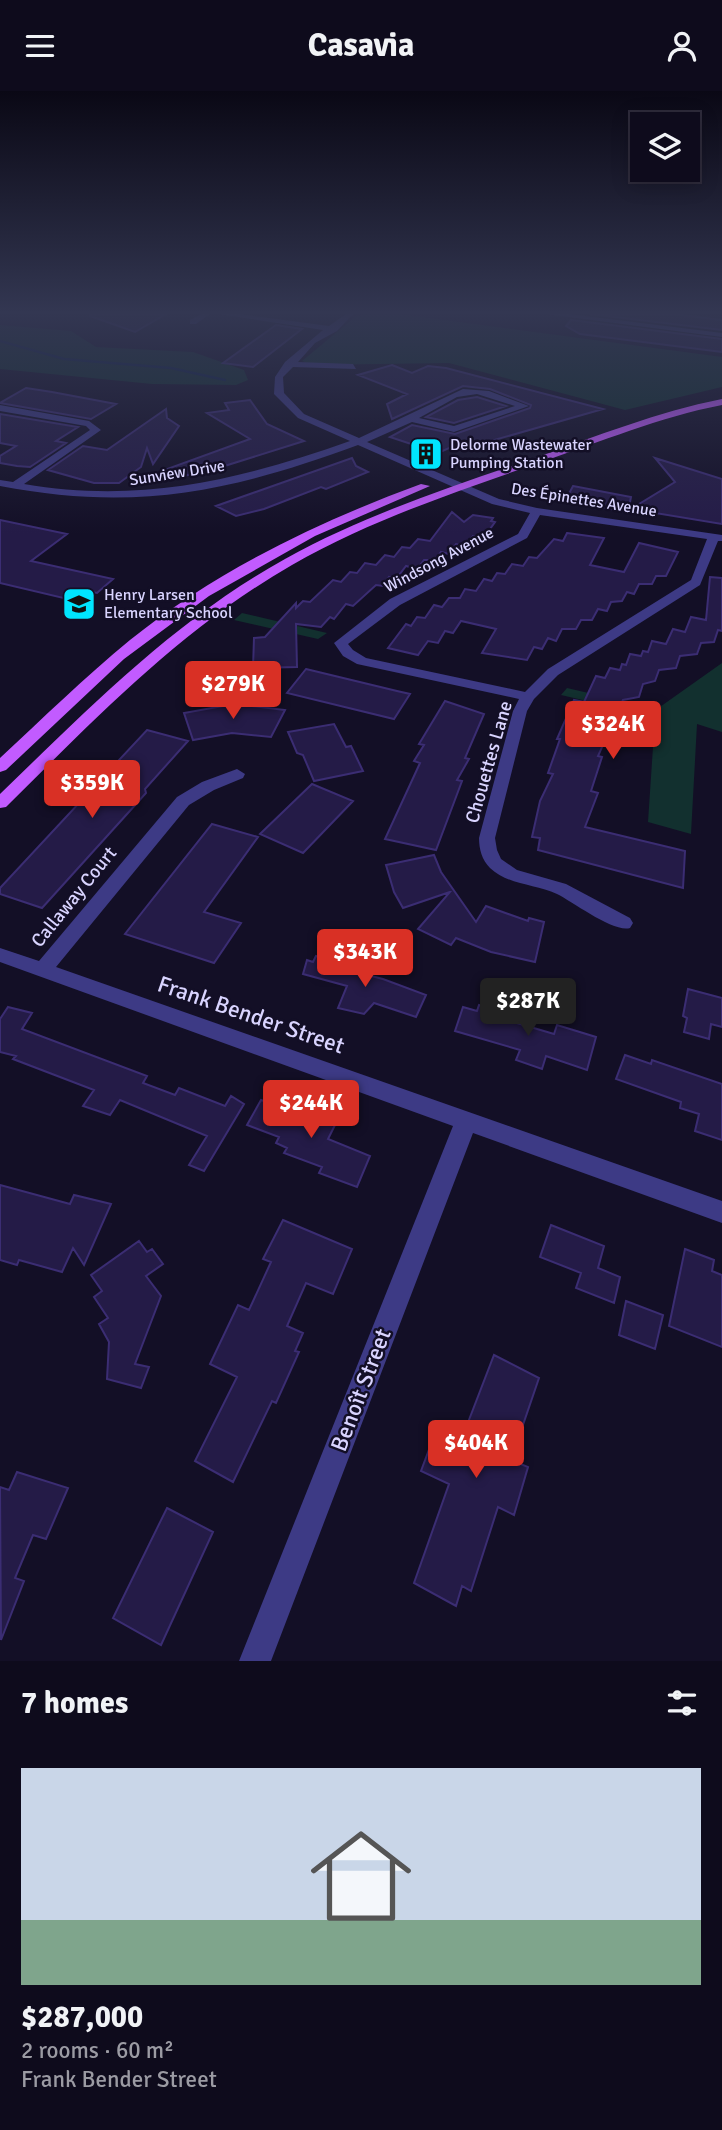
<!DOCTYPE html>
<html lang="en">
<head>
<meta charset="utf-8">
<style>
  :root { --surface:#0e0b1c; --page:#171425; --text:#f1f3f6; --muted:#9b9ba3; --line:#2e2b3b; --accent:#d93025 }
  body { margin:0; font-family:Signika,sans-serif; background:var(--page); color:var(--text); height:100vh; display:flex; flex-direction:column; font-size:26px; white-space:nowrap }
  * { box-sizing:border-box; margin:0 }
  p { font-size:23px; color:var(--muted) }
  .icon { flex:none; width:38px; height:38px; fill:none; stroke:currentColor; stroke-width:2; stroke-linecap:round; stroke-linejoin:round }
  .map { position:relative; height:1570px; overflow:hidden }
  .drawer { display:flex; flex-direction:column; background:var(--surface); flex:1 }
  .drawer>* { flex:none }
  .fabs { position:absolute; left:630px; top:21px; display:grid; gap:14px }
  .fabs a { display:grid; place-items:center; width:70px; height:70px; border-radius:0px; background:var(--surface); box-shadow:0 4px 18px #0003,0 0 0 2px var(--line); font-size:35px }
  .price { position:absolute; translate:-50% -60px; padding:0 16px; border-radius:7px; background:var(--accent); color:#fff; font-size:23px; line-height:46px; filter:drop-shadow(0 2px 4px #0008) }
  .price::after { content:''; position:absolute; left:50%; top:42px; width:21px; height:16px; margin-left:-10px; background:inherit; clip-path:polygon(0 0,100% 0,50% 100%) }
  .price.selected { background:#222; color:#fff }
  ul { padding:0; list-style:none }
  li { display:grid; align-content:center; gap:14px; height:371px; padding:0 21px }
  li+li { border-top:2px solid var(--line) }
  li span { display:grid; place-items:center; height:217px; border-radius:0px; color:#555 }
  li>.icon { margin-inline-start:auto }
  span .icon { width:126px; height:126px; fill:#fffc; stroke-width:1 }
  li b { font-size:30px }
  h2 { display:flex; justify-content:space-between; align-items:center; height:84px; padding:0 21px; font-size:30px }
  header { display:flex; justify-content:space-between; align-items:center; height:91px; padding:0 21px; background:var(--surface); font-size:32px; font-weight:700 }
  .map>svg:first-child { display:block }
  .green { fill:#12302f }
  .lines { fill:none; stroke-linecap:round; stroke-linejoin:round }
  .stream { stroke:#0c2248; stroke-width:2.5 }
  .building { fill:#241b47; stroke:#3b2d73; stroke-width:2 }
  .minor { fill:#3d3a85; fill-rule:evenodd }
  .major { fill:#c25bff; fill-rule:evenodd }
  .labels { text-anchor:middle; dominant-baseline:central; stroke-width:5; stroke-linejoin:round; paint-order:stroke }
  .far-poi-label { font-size:16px; fill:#d9d4ff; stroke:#130f26; text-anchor:start }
  .far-street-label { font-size:16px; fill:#d9d4ff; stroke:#130f26 }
  .street-label { font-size:19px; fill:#d9d4ff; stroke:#130f26 }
  .near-street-label { font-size:23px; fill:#d9d4ff; stroke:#130f26 }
</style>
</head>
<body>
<header><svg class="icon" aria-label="menu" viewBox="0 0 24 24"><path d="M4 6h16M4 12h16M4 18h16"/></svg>Casavia<svg class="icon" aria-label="person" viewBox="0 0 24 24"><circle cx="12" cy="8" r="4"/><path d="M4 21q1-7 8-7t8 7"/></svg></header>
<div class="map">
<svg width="722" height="1570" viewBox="0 0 722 1570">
  <rect width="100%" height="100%" fill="#130f26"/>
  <path class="green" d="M365 223H399L722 266V296L625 319 449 272 312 274 302 270 355 226Z
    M0 234 71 240 96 256 193 261 244 279 248 289 236 294 152 293 0 278Z
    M242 522 327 542 318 548 234 529Z
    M722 572V641L697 633 691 743 648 731 655 626 561 604 567 597 657 618Z"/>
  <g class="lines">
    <path class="stream" d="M0 250 64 268 171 277 225 289"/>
  </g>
  <path class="building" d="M90 223H166L135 241 90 225Z
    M590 223H673L722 229V239Z
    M571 229 722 248V261L580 243 566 235Z
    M276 234 302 238 253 276 223 272Z
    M392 274 412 282 428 275 446 277 603 318 456 360 449 357 438 362 390 346 412 334 455 343 530 317 531 314 490 298 463 295 392 328 387 313 407 303 358 284Z
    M26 297 52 301 116 313 91 328 0 312Z
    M477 306 506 315 454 332 426 326 458 309Z
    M250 309 267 333 304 350 215 378 170 388 167 378 250 348 207 322 229 319 225 312Z
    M166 318 167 327 179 335 153 373 147 357 141 376 119 392H94L48 379 83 355 107 359Z
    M0 323 78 336 56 350 66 352 30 376 17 375 0 372V365L16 355 0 352Z
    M352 367 356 375 368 381 326 398 321 396 264 418 236 425 216 415Z
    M655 367 722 388V433L631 418 675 391Z
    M573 395 631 406 628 421 565 410Z
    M452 421 464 431 473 424 493 427 491 430 495 431 485 445H473L465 455 456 453 449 463 441 461 435 469H424L417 478 406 475 396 488 389 486 383 495 376 494 353 515 346 513 334 528 330 526 321 536 296 533 297 576 253 577 254 547 265 546 296 512V517L303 510 310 511 333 489 341 491 350 481 357 482 365 472 376 474 385 464 394 466 402 456 410 457 418 448 430 450Z
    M0 429 67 443 31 470 113 488 97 502 88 500 76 510 0 492Z
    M567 442 604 447 590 474 624 481 639 452 678 461 666 485H656L652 493H639L634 503 627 501 622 510 611 511 607 520 598 518 592 529H581L576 538H562L556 550 548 547 542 558 534 556 527 569 482 562 496 538 461 530 453 542 445 540 438 552 428 550 418 564 388 557 406 533 411 535 417 526 425 527 434 514 442 516 449 507H460L465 498 476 500 484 488 492 490 497 482 505 483 512 473 523 475 529 466 537 467 554 448 563 450Z
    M710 486 722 487V540L718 539 714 551 701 552 697 563 680 565 676 577 659 579 655 590 643 593 639 606 623 609 598 665 602 666 591 700 598 702 585 736 685 760 683 797 538 759 540 747 532 746 540 710 553 683 548 682 560 648H557L574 609 584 611 596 585 605 587 610 577 620 579 622 573 626 574 630 563 641 565 643 560 648 561 652 550 666 553 673 538 685 541 691 526 706 529Z
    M306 578 397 600 410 603 394 628 287 602Z
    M445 610 484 623 465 667 469 668 457 689 462 690 436 759 385 748 420 672 414 670 424 654 419 653Z
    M234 613 285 619 271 646 232 642 193 649 184 622Z
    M334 633 346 656 351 655 363 680 314 690 303 664 297 662 288 641Z
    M147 639 188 650 145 698 146 702 137 712 42 817 0 803V797Z
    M312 693 353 710 303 762 260 743Z
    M212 733 258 746 204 821 241 832 214 872 125 843Z
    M434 764 441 781 476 831 486 815 528 830 529 827 544 831 535 871 491 861 456 847 451 854 418 838 450 801 403 817 394 801 386 774Z
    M316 865 343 871 340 877 383 888 426 904 416 926 374 912 364 923 338 917 347 895 303 883 307 869 313 871Z
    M688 898 722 907V936L711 933 709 948 684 941 687 927 683 925Z
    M479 914 519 927 517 932 554 943 557 934 596 946 587 979 546 965 542 978 516 969 520 959 455 940 463 916 477 920Z
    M8 916 32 922 22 938 147 985 143 992 175 1004 179 997 225 1015 231 1005 244 1013 204 1080 189 1074 207 1045 120 1009 110 1024 83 1015 94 999 13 968 16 965 0 961V928Z
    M625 964 651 973 652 969 722 993V1049L695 1040 699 1023 680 1017 681 1011 616 988Z
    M261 1009 293 1020 295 1015 308 1019 310 1016 339 1026 328 1048 370 1065 357 1096 319 1082 322 1076 284 1062 287 1057 276 1052 279 1046 247 1034Z
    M0 1094 70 1113 74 1104 111 1113 84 1174 73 1157 62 1181 19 1169 17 1174 0 1169Z
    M283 1129 352 1158 333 1203 306 1192 287 1235 303 1242 295 1260 299 1261 276 1312 272 1310 233 1391 195 1370 237 1286 210 1273 238 1214 249 1219 271 1171 263 1168Z
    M551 1134 604 1155 598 1177 620 1186 614 1212 576 1197 581 1182 540 1166Z
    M139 1150 147 1161 152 1158 163 1173 146 1185 161 1205 135 1273 149 1276 141 1297 107 1288 109 1251 99 1233 108 1227 94 1206 102 1200 91 1184Z
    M685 1158 714 1169 712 1180 722 1184V1256L669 1235Z
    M626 1210 663 1224 655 1258 619 1244Z
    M494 1264 539 1287 511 1369 528 1376 514 1424 498 1416 471 1500 462 1495 456 1515 414 1492 449 1393 421 1380 430 1356 436 1359 443 1339 462 1347Z
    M17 1381 68 1397 46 1448 33 1444 15 1487 24 1490 1 1549 0 1396 9 1399Z
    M167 1417 213 1441 161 1554 113 1527Z"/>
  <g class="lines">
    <path class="minor" d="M201 223H210L196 233H190V229Z
      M219 223H240L329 235 346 223H353L337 240 315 252 298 271 353 273 356 278 293 276 283 286 284 302 304 323 359 347 463 298 489 300 529 315 454 341 412 331 367 351 499 408 537 417 722 444V450H718L700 494 558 584 534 608 527 620 495 747 497 759 501 768 517 779 566 793 630 827 633 832 630 837C614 842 573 811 557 803 535 793 508 794 490 777 482 769 479 758 479 747L513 620 519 608 357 573 343 565 334 552 390 508 518 443 530 422 492 413 358 354C230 401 136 421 0 395V389L13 391 90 339 86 335 0 320V314L89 330 101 339 24 393C140 413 240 389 350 350L298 327 274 303 275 286 285 271 323 239ZM477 303 515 315 454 335 419 327 457 306ZM540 424 707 448 691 489 548 578 525 601 366 567 353 559 348 553 400 514 527 447Z
      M546 223H569L722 242V246Z
      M237 678 245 683 243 687 214 699 189 714 56 876 722 1110V1132L473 1042 271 1570H239L453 1035 0 871V857L39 870 177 706 202 691Z"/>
    <path class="major" d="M722 308V314C659 326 601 351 541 371 456 401 370 429 292 474 182 537 95 628 6 716L0 717V703C89 617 176 528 285 468 364 424 450 396 535 367 597 345 657 321 722 308Z
      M421 393 430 395 315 445 209 505 124 568 6 679 0 681V667C43 627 85 586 130 549 217 479 318 431 421 393Z"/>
  </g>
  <linearGradient id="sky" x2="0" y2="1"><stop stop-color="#0a0815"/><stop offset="0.5" stop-color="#333752"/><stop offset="1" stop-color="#333752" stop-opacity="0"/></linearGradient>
  <rect width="722" height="443" fill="url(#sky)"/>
  <defs>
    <symbol id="building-square" viewBox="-11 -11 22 22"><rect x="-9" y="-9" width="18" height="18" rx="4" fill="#00e5ff" stroke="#130f26"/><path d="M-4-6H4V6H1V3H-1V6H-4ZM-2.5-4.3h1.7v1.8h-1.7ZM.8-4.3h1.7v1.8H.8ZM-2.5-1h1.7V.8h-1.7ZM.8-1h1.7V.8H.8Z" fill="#111"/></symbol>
    <symbol id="school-square" viewBox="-11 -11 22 22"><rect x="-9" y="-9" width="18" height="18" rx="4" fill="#00e5ff" stroke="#130f26"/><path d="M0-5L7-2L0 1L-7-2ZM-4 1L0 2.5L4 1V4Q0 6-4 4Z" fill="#111"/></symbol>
  </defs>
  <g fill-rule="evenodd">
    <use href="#building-square" x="407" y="344" width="38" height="38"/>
    <use href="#school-square" x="60" y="494" width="38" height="38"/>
  </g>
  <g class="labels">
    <g class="far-poi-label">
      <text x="450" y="354">Delorme Wastewater<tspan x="450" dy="18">Pumping Station</tspan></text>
      <text x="104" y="504">Henry Larsen<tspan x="104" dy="18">Elementary School</tspan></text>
    </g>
    <g class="far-street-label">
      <text transform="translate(177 382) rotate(-9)">Sunview Drive</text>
      <text transform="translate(584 409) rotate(9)">Des Épinettes Avenue</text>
      <text transform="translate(439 469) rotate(-28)">Windsong Avenue</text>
    </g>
    <g class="street-label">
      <text transform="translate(489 671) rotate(-74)">Chouettes Lane</text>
      <text transform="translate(74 806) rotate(-51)">Callaway Court</text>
    </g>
    <g class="near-street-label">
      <text transform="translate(251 924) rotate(19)">Frank Bender Street</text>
      <text transform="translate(361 1299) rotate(-69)">Benoît Street</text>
    </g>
  </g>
</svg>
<div class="fabs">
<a><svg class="icon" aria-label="layers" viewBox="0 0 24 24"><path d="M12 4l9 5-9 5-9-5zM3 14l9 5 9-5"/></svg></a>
</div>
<b class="price" style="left:233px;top:630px">$279K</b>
<b class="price" style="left:613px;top:670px">$324K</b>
<b class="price" style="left:92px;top:729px">$359K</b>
<b class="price" style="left:365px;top:898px">$343K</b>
<b class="price selected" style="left:528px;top:947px">$287K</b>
<b class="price" style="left:311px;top:1049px">$244K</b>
<b class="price" style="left:476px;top:1389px">$404K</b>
</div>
<section class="drawer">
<h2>7 homes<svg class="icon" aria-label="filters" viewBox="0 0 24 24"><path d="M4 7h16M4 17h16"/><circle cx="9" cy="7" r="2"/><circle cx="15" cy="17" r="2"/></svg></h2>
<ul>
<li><span style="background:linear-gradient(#c9d6e8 70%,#7fa58c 0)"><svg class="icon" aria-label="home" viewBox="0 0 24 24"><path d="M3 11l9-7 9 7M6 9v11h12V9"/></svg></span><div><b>$287,000</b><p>2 rooms · 60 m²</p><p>Frank Bender Street</p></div></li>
</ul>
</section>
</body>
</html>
